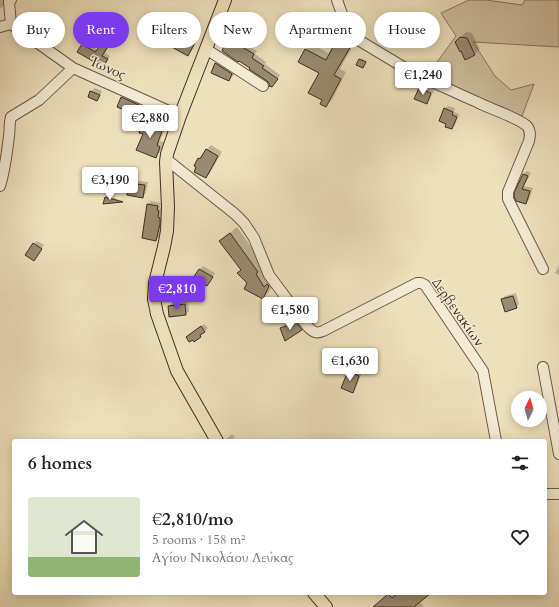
<!DOCTYPE html>
<html lang="en">
<head>
<meta charset="utf-8">
<style>
  :root { --surface:#fff; --page:#f6f6f6; --text:#202124; --muted:#757577; --accent:#7c3aed }
  body { margin:0; font-family:Cardo,serif; background:var(--page); color:var(--text); height:100vh; display:flex; flex-direction:column; font-size:15px; white-space:nowrap }
  * { box-sizing:border-box; margin:0 }
  p { font-size:13px; color:var(--muted) }
  .icon { flex:none; width:22px; height:22px; fill:none; stroke:currentColor; stroke-width:2; stroke-linecap:round; stroke-linejoin:round }
  .map { position:relative; flex:1; overflow:hidden }
  .panel { position:absolute; left:12px; top:439px; width:535px; height:156px; display:flex; flex-direction:column; background:var(--surface); border-radius:4px; box-shadow:0 2px 10px #0003 }
  .panel>* { flex:none }
  .hud { position:absolute; left:12px; top:12px; width:535px; height:36px; display:flex; gap:8px }
  .needle { width:26px; rotate:5deg }
  .tools { position:absolute; left:511px; top:391px; display:grid; gap:8px }
  .tools a { display:grid; place-items:center; width:36px; height:36px; border-radius:50%; background:var(--surface); box-shadow:0 2px 10px #0003; font-size:20px }
  .price { position:absolute; translate:-50% -34px; padding:0 9px; border-radius:4px; background:#fff; color:#222; font-size:13px; line-height:26px; filter:drop-shadow(0 1px 2px #0008) }
  .price::after { content:''; position:absolute; left:50%; top:24px; width:12px; height:9px; margin-left:-6px; background:inherit; clip-path:polygon(0 0,100% 0,50% 100%) }
  .price.selected { background:var(--accent); color:#fff }
  ul { padding:0; list-style:none }
  li { display:flex; align-items:center; gap:12px; height:100px; padding:0 16px }
  li span { display:grid; place-items:center; flex:none; width:112px; height:80px; border-radius:4px; color:#555 }
  li>.icon { margin-inline-start:auto }
  span .icon { width:48px; height:48px; fill:#fffc; stroke-width:1 }
  li b { font-size:17px }
  h2 { display:flex; justify-content:space-between; align-items:center; height:48px; padding:0 16px; font-size:17px }
  .tag { padding:0 14px; border-radius:18px; background:var(--surface); box-shadow:0 2px 10px #0003; font-size:14px; line-height:36px }
  .tag.selected { background:var(--accent); color:#fff }
  .map>svg:first-child { display:block }
  .green { fill:#cfc2a1; stroke:#867860 }
  .shadow { fill:#0003 }
  .building { fill:#998b71; stroke:#3e2e20 }
  .lines { fill:none; stroke-linecap:round; stroke-linejoin:round }
  .minor-casing { stroke:#6a5a47; stroke-width:12 }
  .major-casing { stroke:#3e2e20; stroke-width:14 }
  .minor { stroke:#f3ebd3; stroke-width:10 }
  .major { stroke:#ede0bb; stroke-width:12 }
  .labels { text-anchor:middle; dominant-baseline:central; stroke-width:3; stroke-linejoin:round; paint-order:stroke }
  .street-label { font-size:14px; fill:#3e2e20; stroke:#f3ebd3 }
</style>
</head>
<body>
<div class="map">
<svg width="559" height="607" viewBox="0 0 559 607">
  <rect width="100%" height="100%" fill="#ede0bb"/>
  <filter id="stains"><feTurbulence type="fractalNoise" baseFrequency=".005" numOctaves="4"/><feColorMatrix values="0 0 0 0 .2 0 0 0 0 .09 0 0 0 0 .02 0 0 0 .5 -.17"/></filter>
  <radialGradient id="worn" r=".72"><stop offset=".6" stop-color="#630" stop-opacity="0"/><stop offset="1" stop-color="#630" stop-opacity=".3"/></radialGradient>
  <path class="green" d="M469 0H486L522 5 525 0H559V47L473 42 495 76 511 90 534 84 522 116 471 98 427 76 456 36 441 13Z"/>
  <path class="shadow" d="M0 0H5L6 4 1 8H0Z
    M184 26 200 35 192 49 187 54 171 45 179 31Z
    M466 32 472 33 480 49 475 54 456 42Z
    M344 33 356 40 340 69 346 72 332 100 326 106 323 100 320 73 306 50 312 44 330 54 338 39Z
    M230 39 241 44 243 43 257 51 255 54 266 62 265 64 280 75 275 83 269 82 252 67 226 42Z
    M85 42 98 50 104 42 109 45 105 53 110 56 106 63 103 66 83 44Z
    M221 58 237 69 234 75 229 80 212 72 216 63Z
    M361 58 367 61 364 66 357 64Z
    M423 85 434 90 430 99 426 103 420 88Z
    M95 88 102 91 100 96 97 100 89 96 91 91Z
    M127 92 146 101 142 109 137 114 118 106 122 97Z
    M448 106 455 108 454 112 459 114 455 125 452 128 445 109Z
    M149 117 167 124 160 141 164 142 160 152 155 157 144 134 145 121Z
    M211 145 222 152 210 173 206 177 197 167 195 166 199 158Z
    M527 171 531 173 524 186 533 188 529 200 526 203 517 200 523 174Z
    M133 180 148 182 146 193 143 197 128 194 130 183Z
    M108 196 123 201 105 203Z
    M151 201 161 203 160 207 162 208 161 215H163L162 220 159 237 156 240 143 237 148 204Z
    M237 227 264 265 275 278 269 292 263 298 248 283 242 269 220 241 227 235Z
    M37 241 44 245 37 256 34 244Z
    M559 265V275L555 273Z
    M203 266 215 273 210 282 207 285 200 269Z
    M181 281 190 282 188 293 185 297 171 288 175 284 178 285Z
    M516 293 519 304 516 307 502 300 505 296Z
    M188 301 189 311 186 314 169 306 172 303Z
    M301 316 307 325 302 330 285 339 281 328 286 323 296 320Z
    M204 324 208 328 201 336 194 341 190 334Z
    M352 368 362 372 356 388 353 392 349 372Z
    M232 434 235 437 231 441H225V440Z
    M390 593H397L398 594 399 593H429L419 601 424 607H377L381 600Z"/>
  <path class="building" d="M178 31 196 41 188 56 170 46Z
    M460 37 467 38 475 55 465 60 461 51 460 52 455 42Z
    M337 39 351 46 334 75 341 79 326 107 320 104 322 100 308 93 319 73 298 62 305 49 326 60Z
    M226 42 238 47 239 45 254 54 252 58 264 66 262 68 278 79 272 87 269 86V83L267 81 249 69 250 68 239 61 238 62 222 51Z
    M82 44 95 52 101 45 107 48 102 56 108 59 103 67 77 52Z
    M359 59 366 62 363 68 356 65Z
    M215 63 232 74 229 81 211 73Z
    M419 88 431 93 427 104 414 99Z
    M90 91 100 95 97 101 88 97Z
    M121 97 141 106 137 115 117 107Z
    M444 108 453 112 452 115 457 117 452 129 445 127 446 124 439 121Z
    M144 120 163 128 157 145 160 147 156 158 136 150 143 134 139 133Z
    M206 149 218 156 206 178 194 172 196 167 194 166 198 158 200 159Z
    M523 174 528 176 522 189 530 191 526 204 516 201 514 197V193Z
    M129 183 145 185 143 198 127 195Z
    M105 197 123 202H122L103 204Z
    M147 204 158 206 157 210 159 211 158 217 160 218V224L156 241 142 238Z
    M230 233 258 272 256 274 264 287 267 284 269 286 263 299 244 289 247 283 237 273 241 270 219 241Z
    M33 243 42 249 34 261 25 255Z
    M199 269 213 277 207 286 193 278Z
    M177 284 187 285 185 298 169 295 170 287 176 288Z
    M513 296 517 308 505 312 501 299Z
    M185 304 186 315 169 317 168 306Z
    M295 321 302 330 285 341 280 328 290 325Z
    M201 326 205 332 200 335 201 337 194 342 193 340 189 342 186 337Z
    M348 371 359 376 353 393 341 388Z
    M398 593H431L414 607H373L388 594 392 598Z"/>
  <g class="lines">
    <defs>
      <path id="minor" d="M11 0 9 2 11 24 73 68 180 116
        M337 0 347 28 360 41 420 77C439 84 458 94 477 102 488 108 519 118 527 126 531 131 530 136 529 141L508 192V199L543 269
        M0 27 11 24
        M206 49 263 86
        M166 159 235 214 244 223 254 238 269 275 308 327C313 332 316 334 323 331L417 283H421L425 285 483 371 496 441
        M0 186C5 170 7 153 9 136 10 130 9 123 11 117L39 100 73 68
        M543 367 559 454
        M545 494H559"/>
      <path id="major" d="M217 441 177 371 157 314 154 299 155 283 164 247 167 231 168 207 166 162 167 154 180 116 225 0
        M314 593 326 607"/>
    </defs>
    <use href="#minor" class="minor-casing"/>
    <use href="#major" class="major-casing"/>
    <use href="#minor" class="minor"/>
    <use href="#major" class="major"/>
  </g>
  <g class="labels">
    <g class="street-label">
      <text transform="translate(108 68) rotate(24)">Ίωνος</text>
      <text transform="translate(458 312) rotate(55)">Δερβενακίων</text>
    </g>
  </g>
  <rect width="100%" height="100%" filter="url(#stains)"/>
  <rect width="100%" height="100%" fill="url(#worn)"/>
</svg>
<div class="tools">
<a><svg class="needle" viewBox="-14 -14 28 28"><path d="M0-13l5 13h-10z" fill="#e53935"/><path d="M0 13l5-13h-10z" fill="#757577"/></svg></a>
</div>
<b class="price" style="left:423px;top:96px">€1,240</b>
<b class="price" style="left:150px;top:139px">€2,880</b>
<b class="price" style="left:110px;top:201px">€3,190</b>
<b class="price selected" style="left:177px;top:310px">€2,810</b>
<b class="price" style="left:290px;top:331px">€1,580</b>
<b class="price" style="left:350px;top:382px">€1,630</b>
<div class="hud">
<a class="tag">Buy</a>
<a class="tag selected">Rent</a>
<a class="tag">Filters</a>
<a class="tag">New</a>
<a class="tag">Apartment</a>
<a class="tag">House</a>
</div>
<section class="panel">
<h2>6 homes<svg class="icon" aria-label="filters" viewBox="0 0 24 24"><path d="M4 7h16M4 17h16"/><circle cx="9" cy="7" r="2"/><circle cx="15" cy="17" r="2"/></svg></h2>
<ul>
<li><span style="background:linear-gradient(#dfe7d0 75%,#8fb573 0)"><svg class="icon" aria-label="home" viewBox="0 0 24 24"><path d="M3 11l9-7 9 7M6 9v11h12V9"/></svg></span><div><b>€2,810/mo</b><p>5 rooms · 158 m²</p><p>Αγίου Νικολάου Λεύκας</p></div><svg class="icon" aria-label="heart" viewBox="0 0 24 24"><path d="M12 20l-8-8c-3-5 5-10 8-4 3-6 11-1 8 4z"/></svg></li>
</ul>
</section>
</div>
</body>
</html>
